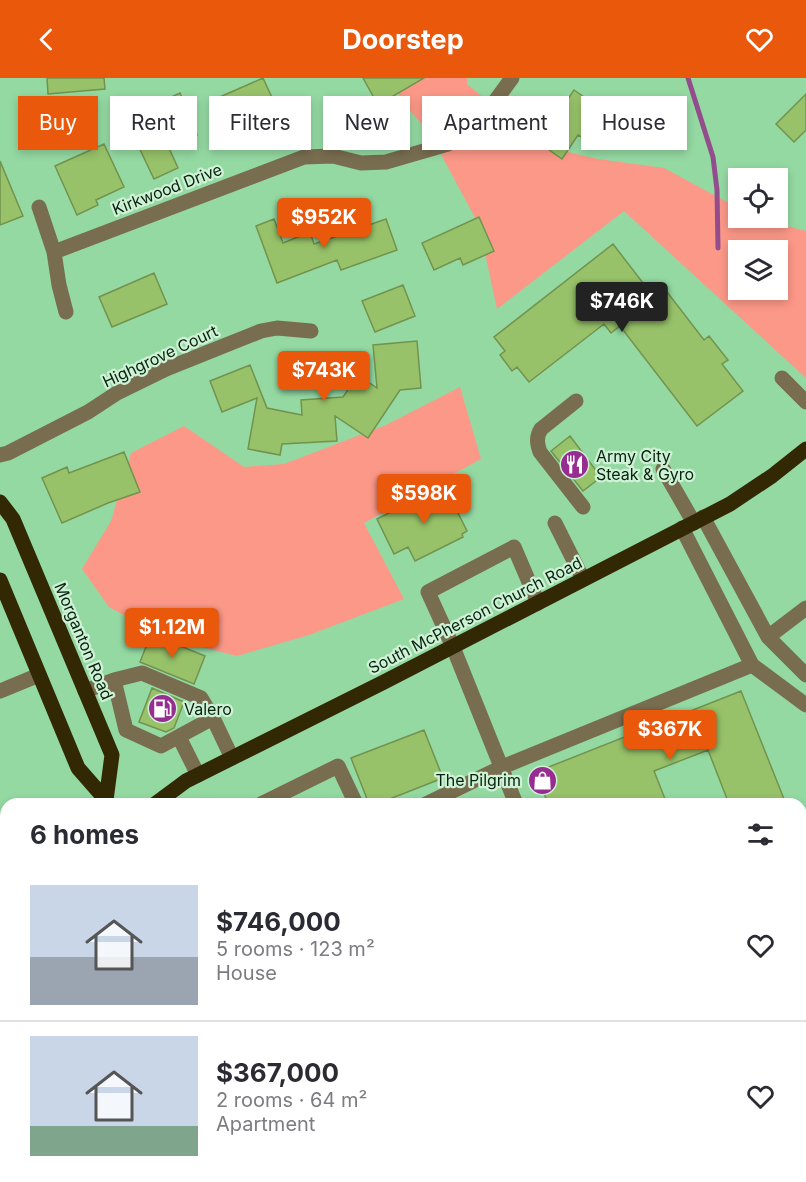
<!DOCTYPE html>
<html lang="en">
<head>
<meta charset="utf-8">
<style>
  :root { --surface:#fff; --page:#f2f2f3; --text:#2b2b33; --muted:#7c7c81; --line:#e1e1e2; --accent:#ea580c }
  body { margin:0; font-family:Inter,sans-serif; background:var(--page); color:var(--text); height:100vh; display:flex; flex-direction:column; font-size:22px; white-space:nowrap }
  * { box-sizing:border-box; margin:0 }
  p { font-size:20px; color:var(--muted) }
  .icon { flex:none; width:33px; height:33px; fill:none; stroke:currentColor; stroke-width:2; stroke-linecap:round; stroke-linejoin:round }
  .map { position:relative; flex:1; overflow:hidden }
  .sheet { position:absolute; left:0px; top:720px; width:807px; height:384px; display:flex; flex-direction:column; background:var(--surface); border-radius:18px 18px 0 0; box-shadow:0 3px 9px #0003 }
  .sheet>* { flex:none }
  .hud { position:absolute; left:18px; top:18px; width:771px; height:54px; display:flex; gap:12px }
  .fabs { position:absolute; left:728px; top:90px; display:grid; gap:12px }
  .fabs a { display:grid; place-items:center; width:60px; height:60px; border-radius:0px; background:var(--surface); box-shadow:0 3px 9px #0003; font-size:30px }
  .price { position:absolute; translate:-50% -51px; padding:0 14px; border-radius:6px; background:var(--accent); color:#fff; font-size:20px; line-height:39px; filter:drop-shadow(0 2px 3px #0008) }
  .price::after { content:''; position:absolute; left:50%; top:36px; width:18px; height:14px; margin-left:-9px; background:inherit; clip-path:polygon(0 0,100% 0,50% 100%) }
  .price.current { background:#222; color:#fff }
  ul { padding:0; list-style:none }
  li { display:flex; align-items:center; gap:18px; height:150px; padding:0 30px }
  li+li { border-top:2px solid var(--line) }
  li span { display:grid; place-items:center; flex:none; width:168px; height:120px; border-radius:0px; color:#555 }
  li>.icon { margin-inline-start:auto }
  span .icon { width:72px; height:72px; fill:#fffc; stroke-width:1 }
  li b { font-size:26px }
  h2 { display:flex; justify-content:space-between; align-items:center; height:72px; padding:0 30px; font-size:26px }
  .tag { padding:0 21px; border-radius:0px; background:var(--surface); box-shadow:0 3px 9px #0003; font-size:21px; line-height:54px }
  .tag.current { background:var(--accent); color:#fff }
  header { display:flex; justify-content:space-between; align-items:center; height:78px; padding:0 30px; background:var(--accent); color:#fff; font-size:27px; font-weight:700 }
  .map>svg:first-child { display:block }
  .green { fill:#fc9888; fill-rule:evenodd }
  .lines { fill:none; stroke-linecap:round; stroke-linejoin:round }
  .stream { stroke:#934d8d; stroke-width:5 }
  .building { fill:#97c269; stroke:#72934e; stroke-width:1.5 }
  .minor { stroke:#786d4f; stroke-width:15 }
  .major { stroke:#332804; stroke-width:15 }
  .labels { text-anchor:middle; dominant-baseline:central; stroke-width:4.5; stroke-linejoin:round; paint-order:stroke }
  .street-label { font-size:16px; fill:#07240f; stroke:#cff1d5 }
  .poi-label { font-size:16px; fill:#07240f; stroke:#cff1d5; text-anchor:start }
</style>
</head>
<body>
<header><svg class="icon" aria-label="back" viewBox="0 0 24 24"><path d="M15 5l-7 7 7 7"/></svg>Doorstep<svg class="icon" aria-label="heart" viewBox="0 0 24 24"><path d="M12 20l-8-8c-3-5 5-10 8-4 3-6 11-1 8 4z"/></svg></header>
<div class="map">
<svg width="806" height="1104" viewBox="0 0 806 1104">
  <rect width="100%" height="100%" fill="#94d9a2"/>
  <path class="green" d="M394 0H467V6L542 68 598 81 664 90 738 130V140H757L806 153V300L624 133 497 231 479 147 430 56 400 21ZM738 172H777V212H738Z
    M460 309 481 381 364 445 404 521 309 557 237 578 166 560 109 529 82 491 111 443 131 375 184 348 244 389 284 386 386 347Z"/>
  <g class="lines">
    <path class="stream" d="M688 0 713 79 717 112 718 170"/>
  </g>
  <path class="building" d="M47 0H104L105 11 48 16Z
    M263 0 285 48 264 58 262 52 233 65 213 22Z
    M363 0H424L378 27Z
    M574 12 604 33 585 61 578 57 562 81 538 64Z
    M180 15 197 57 169 70 178 90 154 101 125 40Z
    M806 16V52L794 64 776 46Z
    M104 66 124 109 96 122 98 127 77 137 55 88Z
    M0 83 23 138 0 147Z
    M479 139 494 173 463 187 460 180 434 192 422 165Z
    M274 141 283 165 310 154 314 166 386 141 397 172 341 192 337 182 277 205 256 148Z
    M613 166 653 218 664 210 704 262 709 258 728 282 722 286 743 313 697 348 620 248 611 255 604 246 529 304 517 289 512 293 500 277 505 273 494 259Z
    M154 195 167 226 112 249 99 219Z
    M403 207 415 238 375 254 362 223Z
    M417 263 421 310 400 312 368 360 335 338 337 363 282 366 280 377 248 371 257 320 222 334 210 303 250 287 267 330 302 337 301 322 343 319 358 297 377 310 373 267Z
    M570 358 601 399 583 413 551 373Z
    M124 374 140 414 108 425 62 445 42 400 67 389 69 395Z
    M444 407 467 453 462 456 463 459 415 483 408 469 394 476 377 441Z
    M151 556 205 578 194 606 140 584Z
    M152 610 184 624 174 650 166 654 139 644Z
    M741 613 786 726H729L708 672 654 693 667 726H548L536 694Z
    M424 652 443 700 377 726H369L351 680Z"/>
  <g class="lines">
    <path class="minor" d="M39 129 54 174 59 207 66 234
      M54 174 304 79 333 78 361 85 386 84 448 66 479 45 512 0
      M782 300 806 324
      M576 323 541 351C536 359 537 365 540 374L583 429
      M0 377 8 375 88 334 117 315 166 291 261 253 277 250 311 253
      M663 391 694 445
      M703 439 768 559 806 597
      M555 445 583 501
      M682 450 752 587 806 627
      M768 559 806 530
      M142 595 201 620 213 640 161 668 126 652 114 602Z
      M0 613 39 597
      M85 613 114 602
      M213 640 232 680
      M179 659 198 697
      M261 726 338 688 356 726
      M426 726 502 689 752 587
      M516 726 453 569 428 514 514 469 538 525
      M801 840 806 838
      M0 961 4 965
      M0 1039 6 1045
      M9 1098 14 1104
      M166 1098 168 1104
      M332 1098 334 1104
      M482 1098 484 1104
      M663 1098 665 1104
      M43 1104 46 1098
      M86 1104 101 1098"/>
    <path class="major" d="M0 424 13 441 112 677 106 722
      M0 502 78 690 106 722 108 726
      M155 726 186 703 384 604 730 426 772 398 806 371
      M0 882 6 875
      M254 1098 256 1104"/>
  </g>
  <defs>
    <symbol id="restaurant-disc" viewBox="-11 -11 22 22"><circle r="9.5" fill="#962d91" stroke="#cff1d5"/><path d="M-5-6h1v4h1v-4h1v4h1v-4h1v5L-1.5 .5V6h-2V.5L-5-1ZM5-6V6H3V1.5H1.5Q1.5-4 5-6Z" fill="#fff"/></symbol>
    <symbol id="fuel-disc" viewBox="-11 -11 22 22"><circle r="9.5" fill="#962d91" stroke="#cff1d5"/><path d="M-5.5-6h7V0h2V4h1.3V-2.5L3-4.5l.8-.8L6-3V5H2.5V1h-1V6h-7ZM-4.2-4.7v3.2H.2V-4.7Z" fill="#fff"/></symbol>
    <symbol id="shop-disc" viewBox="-11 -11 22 22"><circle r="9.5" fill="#962d91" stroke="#cff1d5"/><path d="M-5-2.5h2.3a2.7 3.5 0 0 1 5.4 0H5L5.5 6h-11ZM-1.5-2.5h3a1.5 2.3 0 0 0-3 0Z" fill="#fff"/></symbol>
  </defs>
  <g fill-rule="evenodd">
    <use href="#restaurant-disc" x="558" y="370" width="33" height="33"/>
    <use href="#fuel-disc" x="146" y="614" width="33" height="33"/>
    <use href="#shop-disc" x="526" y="686" width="33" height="33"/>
  </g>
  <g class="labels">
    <g class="street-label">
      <text transform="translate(167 111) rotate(-21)">Kirkwood Drive</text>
      <text transform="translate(160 278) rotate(-25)">Highgrove Court</text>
      <text transform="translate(475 537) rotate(-27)">South McPherson Church Road</text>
      <text transform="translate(84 563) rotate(67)">Morganton Road</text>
    </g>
    <g class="poi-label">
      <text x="596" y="378">Army City<tspan x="596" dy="18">Steak &amp; Gyro</tspan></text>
      <text x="184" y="631">Valero</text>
      <text x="521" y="702" text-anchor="end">The Pilgrim</text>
    </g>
  </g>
</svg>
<div class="fabs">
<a><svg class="icon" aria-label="locate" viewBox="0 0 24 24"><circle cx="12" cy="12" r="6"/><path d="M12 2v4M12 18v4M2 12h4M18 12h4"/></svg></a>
<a><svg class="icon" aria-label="layers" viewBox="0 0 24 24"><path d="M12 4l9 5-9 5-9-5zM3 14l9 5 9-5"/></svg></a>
</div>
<b class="price" style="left:324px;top:171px">$952K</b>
<b class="price current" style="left:622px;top:255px">$746K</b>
<b class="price" style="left:324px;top:324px">$743K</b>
<b class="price" style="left:424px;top:447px">$598K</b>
<b class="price" style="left:172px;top:581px">$1.12M</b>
<b class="price" style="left:670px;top:683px">$367K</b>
<div class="hud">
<a class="tag current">Buy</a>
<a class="tag">Rent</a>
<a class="tag">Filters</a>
<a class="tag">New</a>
<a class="tag">Apartment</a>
<a class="tag">House</a>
</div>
<section class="sheet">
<h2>6 homes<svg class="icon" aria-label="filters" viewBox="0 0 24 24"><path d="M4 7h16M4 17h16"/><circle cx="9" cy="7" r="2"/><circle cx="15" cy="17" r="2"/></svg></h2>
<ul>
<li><span style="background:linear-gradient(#c9d6e8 60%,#9aa5b1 0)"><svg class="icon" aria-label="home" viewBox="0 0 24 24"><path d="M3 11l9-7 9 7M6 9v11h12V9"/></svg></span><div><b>$746,000</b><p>5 rooms · 123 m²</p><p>House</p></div><svg class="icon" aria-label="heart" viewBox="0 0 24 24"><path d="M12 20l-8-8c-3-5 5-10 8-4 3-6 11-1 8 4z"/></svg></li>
<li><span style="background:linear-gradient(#c9d6e8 75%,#7fa58c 0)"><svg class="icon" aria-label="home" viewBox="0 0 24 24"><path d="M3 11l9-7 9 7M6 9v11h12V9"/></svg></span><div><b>$367,000</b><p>2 rooms · 64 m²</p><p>Apartment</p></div><svg class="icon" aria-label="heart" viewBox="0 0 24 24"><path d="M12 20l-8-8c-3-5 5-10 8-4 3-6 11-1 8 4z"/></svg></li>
</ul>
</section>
</div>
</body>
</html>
